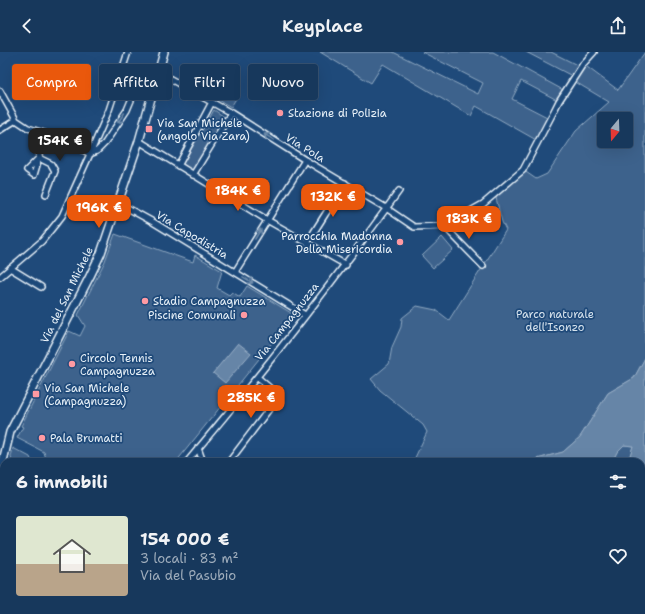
<!DOCTYPE html>
<html lang="it">
<head>
<meta charset="utf-8">
<style>
  :root { --surface:#17385c; --page:#244365; --text:#f1f3f6; --muted:#9eacbb; --line:#365272; --accent:#ea580c }
  body { margin:0; font-family:"Shantell Sans",sans-serif; background:var(--page); color:var(--text); height:100vh; display:flex; flex-direction:column; font-size:15px; white-space:nowrap }
  * { box-sizing:border-box; margin:0 }
  p { font-size:13px; color:var(--muted) }
  .icon { flex:none; width:22px; height:22px; fill:none; stroke:currentColor; stroke-width:2; stroke-linecap:round; stroke-linejoin:round }
  .map { position:relative; flex:1; overflow:hidden }
  .details { position:absolute; left:0px; top:406px; width:645px; height:156px; display:flex; flex-direction:column; background:var(--surface); border-radius:12px 12px 0 0; box-shadow:0 4px 16px #0002,0 0 0 1px var(--line) }
  .details>* { flex:none }
  .banner { position:absolute; left:12px; top:12px; width:400px; height:36px; display:flex; gap:8px }
  .needle { width:26px; rotate:199deg }
  .buttons { position:absolute; left:597px; top:60px; display:grid; gap:8px }
  .buttons a { display:grid; place-items:center; width:36px; height:36px; border-radius:4px; background:var(--surface); box-shadow:0 4px 16px #0002,0 0 0 1px var(--line); font-size:20px }
  .price { position:absolute; translate:-50% -34px; padding:0 9px; border-radius:8px; background:var(--accent); color:#fff; font-size:13px; line-height:26px; filter:drop-shadow(0 1px 2px #0008) }
  .price::after { content:''; position:absolute; left:50%; top:24px; width:12px; height:9px; margin-left:-6px; background:inherit; clip-path:polygon(0 0,100% 0,50% 100%) }
  .price.selected { background:#222; color:#fff }
  ul { padding:0; list-style:none }
  li { display:flex; align-items:center; gap:12px; height:100px; padding:0 16px }
  li+li { border-top:1px solid var(--line) }
  li span { display:grid; place-items:center; flex:none; width:112px; height:80px; border-radius:4px; color:#555 }
  li>.icon { margin-inline-start:auto }
  span .icon { width:48px; height:48px; fill:#fffc; stroke-width:1 }
  li b { font-size:17px }
  h2 { display:flex; justify-content:space-between; align-items:center; height:48px; padding:0 16px; font-size:17px }
  .chip { padding:0 14px; border-radius:4px; background:var(--surface); box-shadow:0 4px 16px #0002,0 0 0 1px var(--line); font-size:14px; line-height:36px }
  .chip.selected { background:var(--accent); color:#fff }
  header { display:flex; justify-content:space-between; align-items:center; height:52px; padding:0 16px; background:var(--surface); font-size:18px; font-weight:600 }
  .map>svg:first-child { display:block }
  .green { fill:#3c628c; stroke:#92aac2; fill-rule:evenodd }
  .water { fill:#6685a7; stroke:#9ab0c7 }
  .lines { fill:none; stroke-linecap:round; stroke-linejoin:round }
  .street-casing { stroke:#e8f1f8; stroke-width:8 }
  .secondary-casing { stroke:#e8f1f8; stroke-width:10 }
  .primary-casing { stroke:#e8f1f8; stroke-width:11 }
  .street { stroke:#1f4a7a; stroke-width:5 }
  .secondary { stroke:#1f4a7a; stroke-width:7 }
  .primary { stroke:#1f4a7a; stroke-width:8 }
  .rail { stroke:#e8f1f8; stroke-width:1.5; stroke-dasharray:6 3; stroke-linecap:butt }
  .oneway { stroke:#6f8dac }
  .poi-dot { fill:#ff9aa2; stroke:#1f4a7a; stroke-width:1.5 }
  .labels { text-anchor:middle; dominant-baseline:central; stroke-width:3.5; stroke-linejoin:round; paint-order:stroke }
  .poi-label { font-size:11px; fill:#e8f1f8; stroke:#1f4a7a; text-anchor:start }
  .street-label { font-size:11px; fill:#e8f1f8; stroke:#1f4a7a }
  .park-label { font-size:11px; fill:#d7e3ed; stroke:#1f4a7a }
</style>
</head>
<body>
<header><svg class="icon" aria-label="back" viewBox="0 0 24 24"><path d="M15 5l-7 7 7 7"/></svg>Keyplace<svg class="icon" aria-label="share" viewBox="0 0 24 24"><path d="M12 15V3M7 8l5-5 5 5M5 13v7h14v-7"/></svg></header>
<div class="map">
<svg width="645" height="562" viewBox="0 0 645 562">
  <rect width="100%" height="100%" fill="#1f4a7a"/>
  <filter id="ink" filterUnits="userSpaceOnUse"><feTurbulence type="fractalNoise" baseFrequency=".025" numOctaves="2"/><feDisplacementMap in="SourceGraphic" scale="8" xChannelSelector="R" yChannelSelector="G"/><feConvolveMatrix kernelMatrix="1 2 1 2 8 2 1 2 1" color-interpolation-filters="sRGB"/></filter>
  <g filter="url(#ink)">
    <path class="green" d="M320 0H393L478 42 483 31 422 0H493L565 39 559 49 521 29 512 47 551 67 538 89 476 54 471 64 383 12 371 31Z
      M526 0H551L579 14 572 24Z
      M645 0V306L634 326 608 341 580 385 563 400 537 407 535 410H413L427 380 423 373 380 338 371 327 389 312 392 295 401 275 402 266 417 254 436 258 449 268 506 178 502 170 495 142 523 118 536 127 547 122 576 79 609 50 572 28 583 12 618 38ZM604 67H626V89H604Z
      M217 31 238 43 231 55 210 43Z
      M214 58 226 66 192 120 182 113Z
      M115 182 193 210 195 203 222 219 217 236 229 243 232 240 240 245 247 234 291 261 292 266 176 410H47L44 400 17 386 23 375 21 374 69 279 80 284 85 274 78 263 105 209Z
      M442 185 453 198 433 216 422 204Z
      M624 393 633 394 628 410H612L617 400Z
      M13 396 30 405 32 410H12L11 405Z
      M645 449V543L641 548V462Z
      M331 558H427L424 562H330Z
      M497 558H568L565 562H494Z
      M599 558H633L630 562H598Z"/>
    <path class="water" d="M238 291 251 301 225 331 213 321Z
      M645 306V449L641 462V410H628L633 394 624 393 617 400 612 410H535L537 407 563 400 580 385 608 341 634 326Z
      M427 558H497L494 562H424Z
      M568 558H599L598 562H565Z"/>
    <g class="lines">
      <defs>
        <path id="street" d="M0 39 16 68 28 76 69 89 90 102 97 99 105 91 127 58 142 22 150 17 158 20 231 61 305 108 386 156 414 175 444 174 483 152 523 118 553 61 559 49 583 12 594 0
          M0 78 16 68
          M40 80 39 106 51 112 55 119 46 142
          M139 89 267 168 346 213
          M39 106 34 123 27 118Z
          M178 114 212 50
          M193 123 231 61
          M118 151 122 153 153 170 305 263
          M444 174 483 214
          M307 191 345 131
          M10 216 41 235
          M235 220 305 108
          M0 225 42 189 62 164 90 102 109 58 128 0
          M198 396 203 410
          M187 410C261 322 332 232 399 139
          M229 410 279 344 257 325
          M324 562 325 558
          M335 562 336 558
          M352 562 354 558"/>
        <path id="secondary" d="M0 435 3 409 10 380 90 224 101 201 139 89 164 0"/>
        <path id="primary" d="M0 436 4 434
          M0 453 4 455
          M170 558 176 562
          M259 558 261 562"/>
      </defs>
      <use href="#street" class="street-casing"/>
      <use href="#secondary" class="secondary-casing"/>
      <use href="#primary" class="primary-casing"/>
      <use href="#street" class="street"/>
      <use href="#secondary" class="secondary"/>
      <use href="#primary" class="primary"/>
      <path class="rail" d="M0 534 4 542
        M0 543 4 550
        M13 558 16 562"/>
    </g>
    <defs><path id="oneway-shaft" d="M-6 0H5M1.5-3L5.5 0L1.5 3" fill="none" stroke-width="1.6" stroke-linecap="round" stroke-linejoin="round"/></defs>
    <g class="oneway">
      <use href="#oneway-shaft" transform="translate(121 66) rotate(124)"/>
      <use href="#oneway-shaft" transform="translate(269 85) rotate(-148)"/>
      <use href="#oneway-shaft" transform="translate(258 182) rotate(-59)"/>
      <use href="#oneway-shaft" transform="translate(248 228) rotate(31)"/>
    </g>
  </g>
  <g class="poi-dot">
    <circle cx="280" cy="61" r="4"/>
    <rect x="145" y="73" width="8" height="8" rx="2"/>
    <circle cx="400" cy="190" r="4"/>
    <circle cx="145" cy="249" r="4"/>
    <circle cx="244" cy="263" r="4"/>
    <circle cx="72" cy="312" r="4"/>
    <rect x="32" y="338" width="8" height="8" rx="2"/>
    <circle cx="42" cy="386" r="4"/>
  </g>
  <g class="labels">
    <g class="poi-label">
      <text x="288" y="61">Stazione di Polizia</text>
      <text x="157" y="71">Via San Michele<tspan x="157" dy="13">(angolo Via Zara)</tspan></text>
      <text x="392" y="184" text-anchor="end">Parrocchia Madonna<tspan x="392" dy="13">Della Misericordia</tspan></text>
      <text x="153" y="249">Stadio Campagnuzza</text>
      <text x="236" y="263" text-anchor="end">Piscine Comunali</text>
      <text x="80" y="306">Circolo Tennis<tspan x="80" dy="13">Campagnuzza</tspan></text>
      <text x="44" y="336">Via San Michele<tspan x="44" dy="13">(Campagnuzza)</tspan></text>
      <text x="50" y="386">Pala Brumatti</text>
    </g>
    <g class="street-label">
      <text transform="translate(305 96) rotate(32)">Via Pola</text>
      <text transform="translate(192 183) rotate(31)">Via Capodistria</text>
      <text transform="translate(67 243) rotate(-64)">Via del San Michele</text>
      <text transform="translate(287 270) rotate(-52)">Via Campagnuzza</text>
    </g>
    <g class="park-label">
      <text x="555" y="262">Parco naturale<tspan x="555" dy="13">dell'Isonzo</tspan></text>
    </g>
  </g>
</svg>
<div class="buttons">
<a><svg class="needle" viewBox="-14 -14 28 28"><path d="M0-13l5 13h-10z" fill="#e53935"/><path d="M0 13l5-13h-10z" fill="#9eacbb"/></svg></a>
</div>
<b class="price selected" style="left:60px;top:110px">154K €</b>
<b class="price" style="left:238px;top:160px">184K €</b>
<b class="price" style="left:333px;top:166px">132K €</b>
<b class="price" style="left:99px;top:177px">196K €</b>
<b class="price" style="left:469px;top:188px">183K €</b>
<b class="price" style="left:251px;top:367px">285K €</b>
<div class="banner">
<a class="chip selected">Compra</a>
<a class="chip">Affitta</a>
<a class="chip">Filtri</a>
<a class="chip">Nuovo</a>
</div>
<section class="details">
<h2>6 immobili<svg class="icon" aria-label="filters" viewBox="0 0 24 24"><path d="M4 7h16M4 17h16"/><circle cx="9" cy="7" r="2"/><circle cx="15" cy="17" r="2"/></svg></h2>
<ul>
<li><span style="background:linear-gradient(#dfe7d0 60%,#b9a48a 0)"><svg class="icon" aria-label="home" viewBox="0 0 24 24"><path d="M3 11l9-7 9 7M6 9v11h12V9"/></svg></span><div><b>154 000 €</b><p>3 locali · 83 m²</p><p>Via del Pasubio</p></div><svg class="icon" aria-label="heart" viewBox="0 0 24 24"><path d="M12 20l-8-8c-3-5 5-10 8-4 3-6 11-1 8 4z"/></svg></li>
</ul>
</section>
</div>
</body>
</html>
